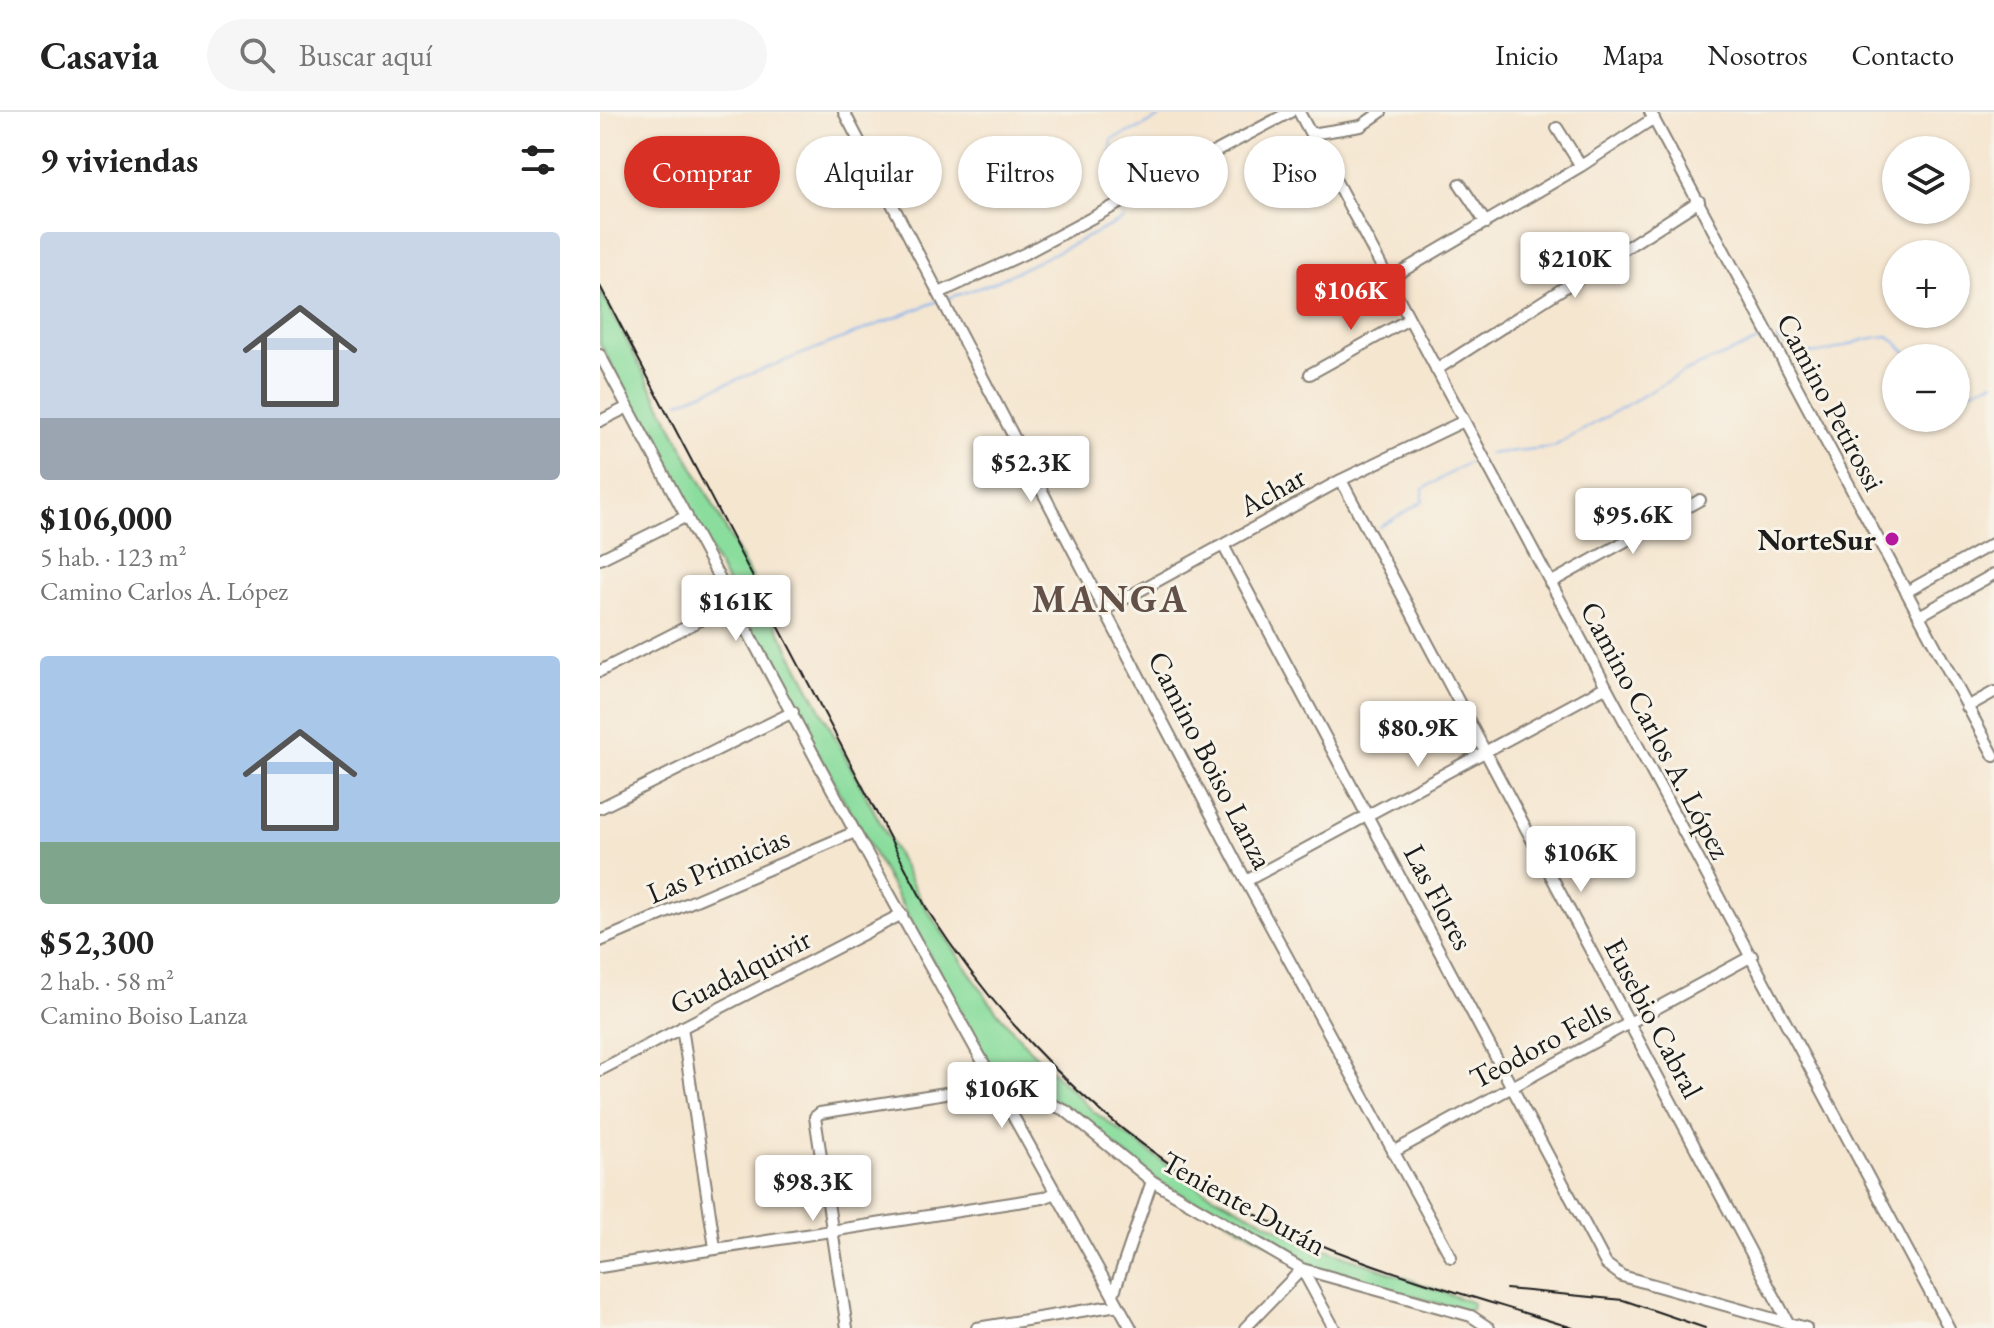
<!DOCTYPE html>
<html lang="es">
<head>
<meta charset="utf-8">
<style>
  :root { --surface:#fff; --page:#f6f6f6; --text:#222; --muted:#767676; --line:#e0e0e0; --accent:#d93025 }
  body { margin:0; font-family:"EB Garamond",serif; background:var(--page); color:var(--text); height:100vh; display:flex; flex-direction:column; font-size:30px; white-space:nowrap }
  * { box-sizing:border-box; margin:0 }
  p { font-size:26px; color:var(--muted) }
  .icon { flex:none; width:44px; height:44px; fill:none; stroke:currentColor; stroke-width:2; stroke-linecap:round; stroke-linejoin:round }
  .map { position:relative; flex:1; overflow:hidden }
  .sheet { display:flex; flex-direction:column; background:var(--surface); width:600px }
  .sheet>* { flex:none }
  .guide { position:absolute; left:24px; top:24px; width:760px; height:72px; display:flex; gap:16px }
  .tools { position:absolute; left:1282px; top:24px; display:grid; gap:16px }
  .tools a { display:grid; place-items:center; width:88px; height:88px; border-radius:50%; background:var(--surface); box-shadow:0 2px 6px #0004; font-size:40px }
  .price { position:absolute; translate:-50% -68px; padding:0 18px; border-radius:8px; background:#fff; color:#222; font-size:26px; line-height:52px; filter:drop-shadow(0 2px 4px #0008) }
  .price::after { content:''; position:absolute; left:50%; top:48px; width:24px; height:18px; margin-left:-12px; background:inherit; clip-path:polygon(0 0,100% 0,50% 100%) }
  .price.selected { background:var(--accent); color:#fff }
  ul { padding:0; list-style:none }
  li { display:grid; align-content:center; gap:16px; height:424px; padding:0 40px }
  li span { display:grid; place-items:center; height:248px; border-radius:8px; color:#555 }
  li>.icon { margin-inline-start:auto }
  span .icon { width:144px; height:144px; fill:#fffc; stroke-width:1 }
  li b { font-size:34px }
  h2 { display:flex; justify-content:space-between; align-items:center; height:96px; padding:0 40px; font-size:34px }
  .pill { padding:0 28px; border-radius:36px; background:var(--surface); box-shadow:0 2px 6px #0004; font-size:28px; line-height:72px }
  .pill.selected { background:var(--accent); color:#fff }
  header { display:flex; align-items:center; gap:48px; box-sizing:border-box; height:112px; padding:0 40px; background:var(--surface); border-bottom:2px solid var(--line) }
  header strong { font-size:38px }
  nav { display:flex; gap:44px; margin-inline-start:auto; font-size:28px }
  .search { width:560px; height:72px; background:var(--page); display:flex; align-items:center; gap:20px; box-sizing:border-box; padding:0 28px; border-radius:44px; color:var(--muted); font-size:30px }
  main { display:flex; flex:1; min-height:0 }
  .map>svg:first-child { display:block }
  .green { fill:#8bdd9e; stroke:#547c5d; stroke-width:2 }
  .lines { fill:none; stroke-linecap:round; stroke-linejoin:round }
  .stream { stroke:#82b2ed; stroke-width:2 }
  .minor-casing { stroke:#888176; stroke-width:14 }
  .minor { stroke:#fff; stroke-width:10 }
  .rail { stroke:#1c1c1c; stroke-width:2 }
  .poi-dot { fill:#b5179e; stroke:#f7f3e8; stroke-width:3 }
  .labels { text-anchor:middle; dominant-baseline:central; stroke-width:6; stroke-linejoin:round; paint-order:stroke }
  .street-label { font-size:30px; fill:#1c1c1c; stroke:#f7f3e8 }
  .poi-label { font-size:30px; font-weight:bold; fill:#1c1c1c; stroke:#f7f3e8; text-anchor:end }
  .district-label { font-size:38px; font-weight:bold; letter-spacing:2px; fill:#635047; stroke:#f7f3e8 }
</style>
</head>
<body>
<header>
<strong>Casavia</strong>
<div class="search"><svg class="icon" aria-label="search" viewBox="0 0 24 24"><circle cx="10" cy="10" r="6"/><path d="M15 15l6 6"/></svg>Buscar aquí</div>
<nav><a>Inicio</a><a>Mapa</a><a>Nosotros</a><a>Contacto</a></nav>
</header>
<main>
<section class="sheet">
<h2>9 viviendas<svg class="icon" aria-label="filters" viewBox="0 0 24 24"><path d="M4 7h16M4 17h16"/><circle cx="9" cy="7" r="2"/><circle cx="15" cy="17" r="2"/></svg></h2>
<ul>
<li><span style="background:linear-gradient(#c9d6e8 75%,#9aa5b1 0)"><svg class="icon" aria-label="home" viewBox="0 0 24 24"><path d="M3 11l9-7 9 7M6 9v11h12V9"/></svg></span><div><b>$106,000</b><p>5 hab. · 123 m²</p><p>Camino Carlos A. López</p></div></li>
<li><span style="background:linear-gradient(#a9c7e8 75%,#7fa58c 0)"><svg class="icon" aria-label="home" viewBox="0 0 24 24"><path d="M3 11l9-7 9 7M6 9v11h12V9"/></svg></span><div><b>$52,300</b><p>2 hab. · 58 m²</p><p>Camino Boiso Lanza</p></div></li>
</ul>
</section>
<div class="map">
<svg width="1394" height="1216" viewBox="0 0 1394 1216">
  <rect width="100%" height="100%" fill="#f7f3e8"/>
  <filter id="ink" filterUnits="userSpaceOnUse"><feTurbulence type="fractalNoise" baseFrequency=".0125" numOctaves="2"/><feDisplacementMap in="SourceGraphic" scale="16" xChannelSelector="R" yChannelSelector="G"/><feConvolveMatrix kernelMatrix="1 2 1 2 8 2 1 2 1" color-interpolation-filters="sRGB"/></filter>
  <filter id="wash" filterUnits="userSpaceOnUse"><feTurbulence type="fractalNoise" baseFrequency=".006" numOctaves="4" result="noise"/><feDisplacementMap in="SourceGraphic" scale="32" xChannelSelector="R" yChannelSelector="G"/><feGaussianBlur stdDeviation="1.8" result="paint"/><feColorMatrix in="noise" values="0 0 0 0 0 0 0 0 0 0 0 0 0 0 0 0 0 1.4 0 .05"/><feComposite in="paint" operator="in"/></filter>
  <g filter="url(#wash)">
    <rect width="100%" height="100%" fill="#f5e6d0"/>
    <path class="green" d="M0 178 322 790 393 895 431 939 493 999 599 1076 699 1127 873 1191 871 1198 864 1199 706 1153 560 1070 460 991 396 963 207 621 0 231Z"/>
    <g class="lines">
      <path class="stream" d="M516 85 508 66 512 27 542 15 568 0
        M348 186 393 171 524 107 520 97
        M1176 227C1220 260 1241 226 1289 224L1313 246
        M1356 284 1394 270
        M79 290 338 189
        M888 342 953 335 1086 259 1163 227
        M780 415 823 389V377L876 346"/>
    </g>
  </g>
  <g filter="url(#ink)">
    <g class="lines">
      <defs>
        <path id="minor" d="M244 0 646 769 851 1145
          M699 0 1349 1216
          M1050 0 1394 644
          M957 16 981 54
          M711 22 761 14 781 0
          M860 72 886 111
          M789 167 981 54 1054 6
          M339 181 426 141 690 0
          M0 243 255 720 531 1216
          M836 258 1099 89
          M710 262 809 207
          M0 309 28 295
          M741 368 1189 1212
          M623 433 1006 1152 1022 1164 1206 1216
          M0 447 87 404
          M950 471 1100 388
          M1306 480 1394 431
          M506 497 741 368 864 309
          M1319 504 1394 462
          M0 559 134 491
          M1367 595 1394 580
          M0 696 193 600
          M646 769 1005 575
          M0 829 255 720
          M82 915 115 1136
          M0 958 302 802
          M793 1040 1152 844
          M0 1155 443 1086 456 1081
          M513 1183 552 1069
          M247 1216 215 1005 220 1001 396 973 430 982 466 999 552 1069 702 1157 871 1204 889 1216
          M377 1216 518 1193
          M645 1216 702 1157 734 1216"/>
      </defs>
      <use href="#minor" class="minor-casing"/>
      <use href="#minor" class="minor"/>
      <path class="rail" d="M0 174 328 799C432 958 559 1069 736 1139 813 1169 894 1191 973 1216
        M906 1177 1023 1188 1105 1216"/>
    </g>
  </g>
  <circle class="poi-dot" cx="1292" cy="427" r="8"/>
  <g class="labels">
    <g class="street-label">
      <text transform="translate(1231 290) rotate(62)">Camino Petirossi</text>
      <text transform="translate(672 379) rotate(-29)">Achar</text>
      <text transform="translate(1056 618) rotate(62)">Camino Carlos A. López</text>
      <text transform="translate(611 648) rotate(63)">Camino Boiso Lanza</text>
      <text transform="translate(118 753) rotate(-23)">Las Primicias</text>
      <text transform="translate(839 785) rotate(62)">Las Flores</text>
      <text transform="translate(140 859) rotate(-27)">Guadalquivir</text>
      <text transform="translate(1054 906) rotate(62)">Eusebio Cabral</text>
      <text transform="translate(940 932) rotate(-28)">Teodoro Fells</text>
      <text transform="translate(644 1091) rotate(29)">Teniente Durán</text>
    </g>
    <g class="poi-label">
      <text x="1276" y="427">NorteSur</text>
    </g>
    <g class="district-label">
      <text x="510" y="486">MANGA</text>
    </g>
  </g>
</svg>
<div class="tools">
<a><svg class="icon" aria-label="layers" viewBox="0 0 24 24"><path d="M12 4l9 5-9 5-9-5zM3 14l9 5 9-5"/></svg></a>
<a>+</a>
<a>−</a>
</div>
<b class="price" style="left:975px;top:188px">$210K</b>
<b class="price selected" style="left:751px;top:220px">$106K</b>
<b class="price" style="left:431px;top:392px">$52.3K</b>
<b class="price" style="left:1033px;top:444px">$95.6K</b>
<b class="price" style="left:136px;top:531px">$161K</b>
<b class="price" style="left:818px;top:657px">$80.9K</b>
<b class="price" style="left:981px;top:782px">$106K</b>
<b class="price" style="left:402px;top:1018px">$106K</b>
<b class="price" style="left:213px;top:1111px">$98.3K</b>
<div class="guide">
<a class="pill selected">Comprar</a>
<a class="pill">Alquilar</a>
<a class="pill">Filtros</a>
<a class="pill">Nuevo</a>
<a class="pill">Piso</a>
</div>
</div>
</main>
</body>
</html>
